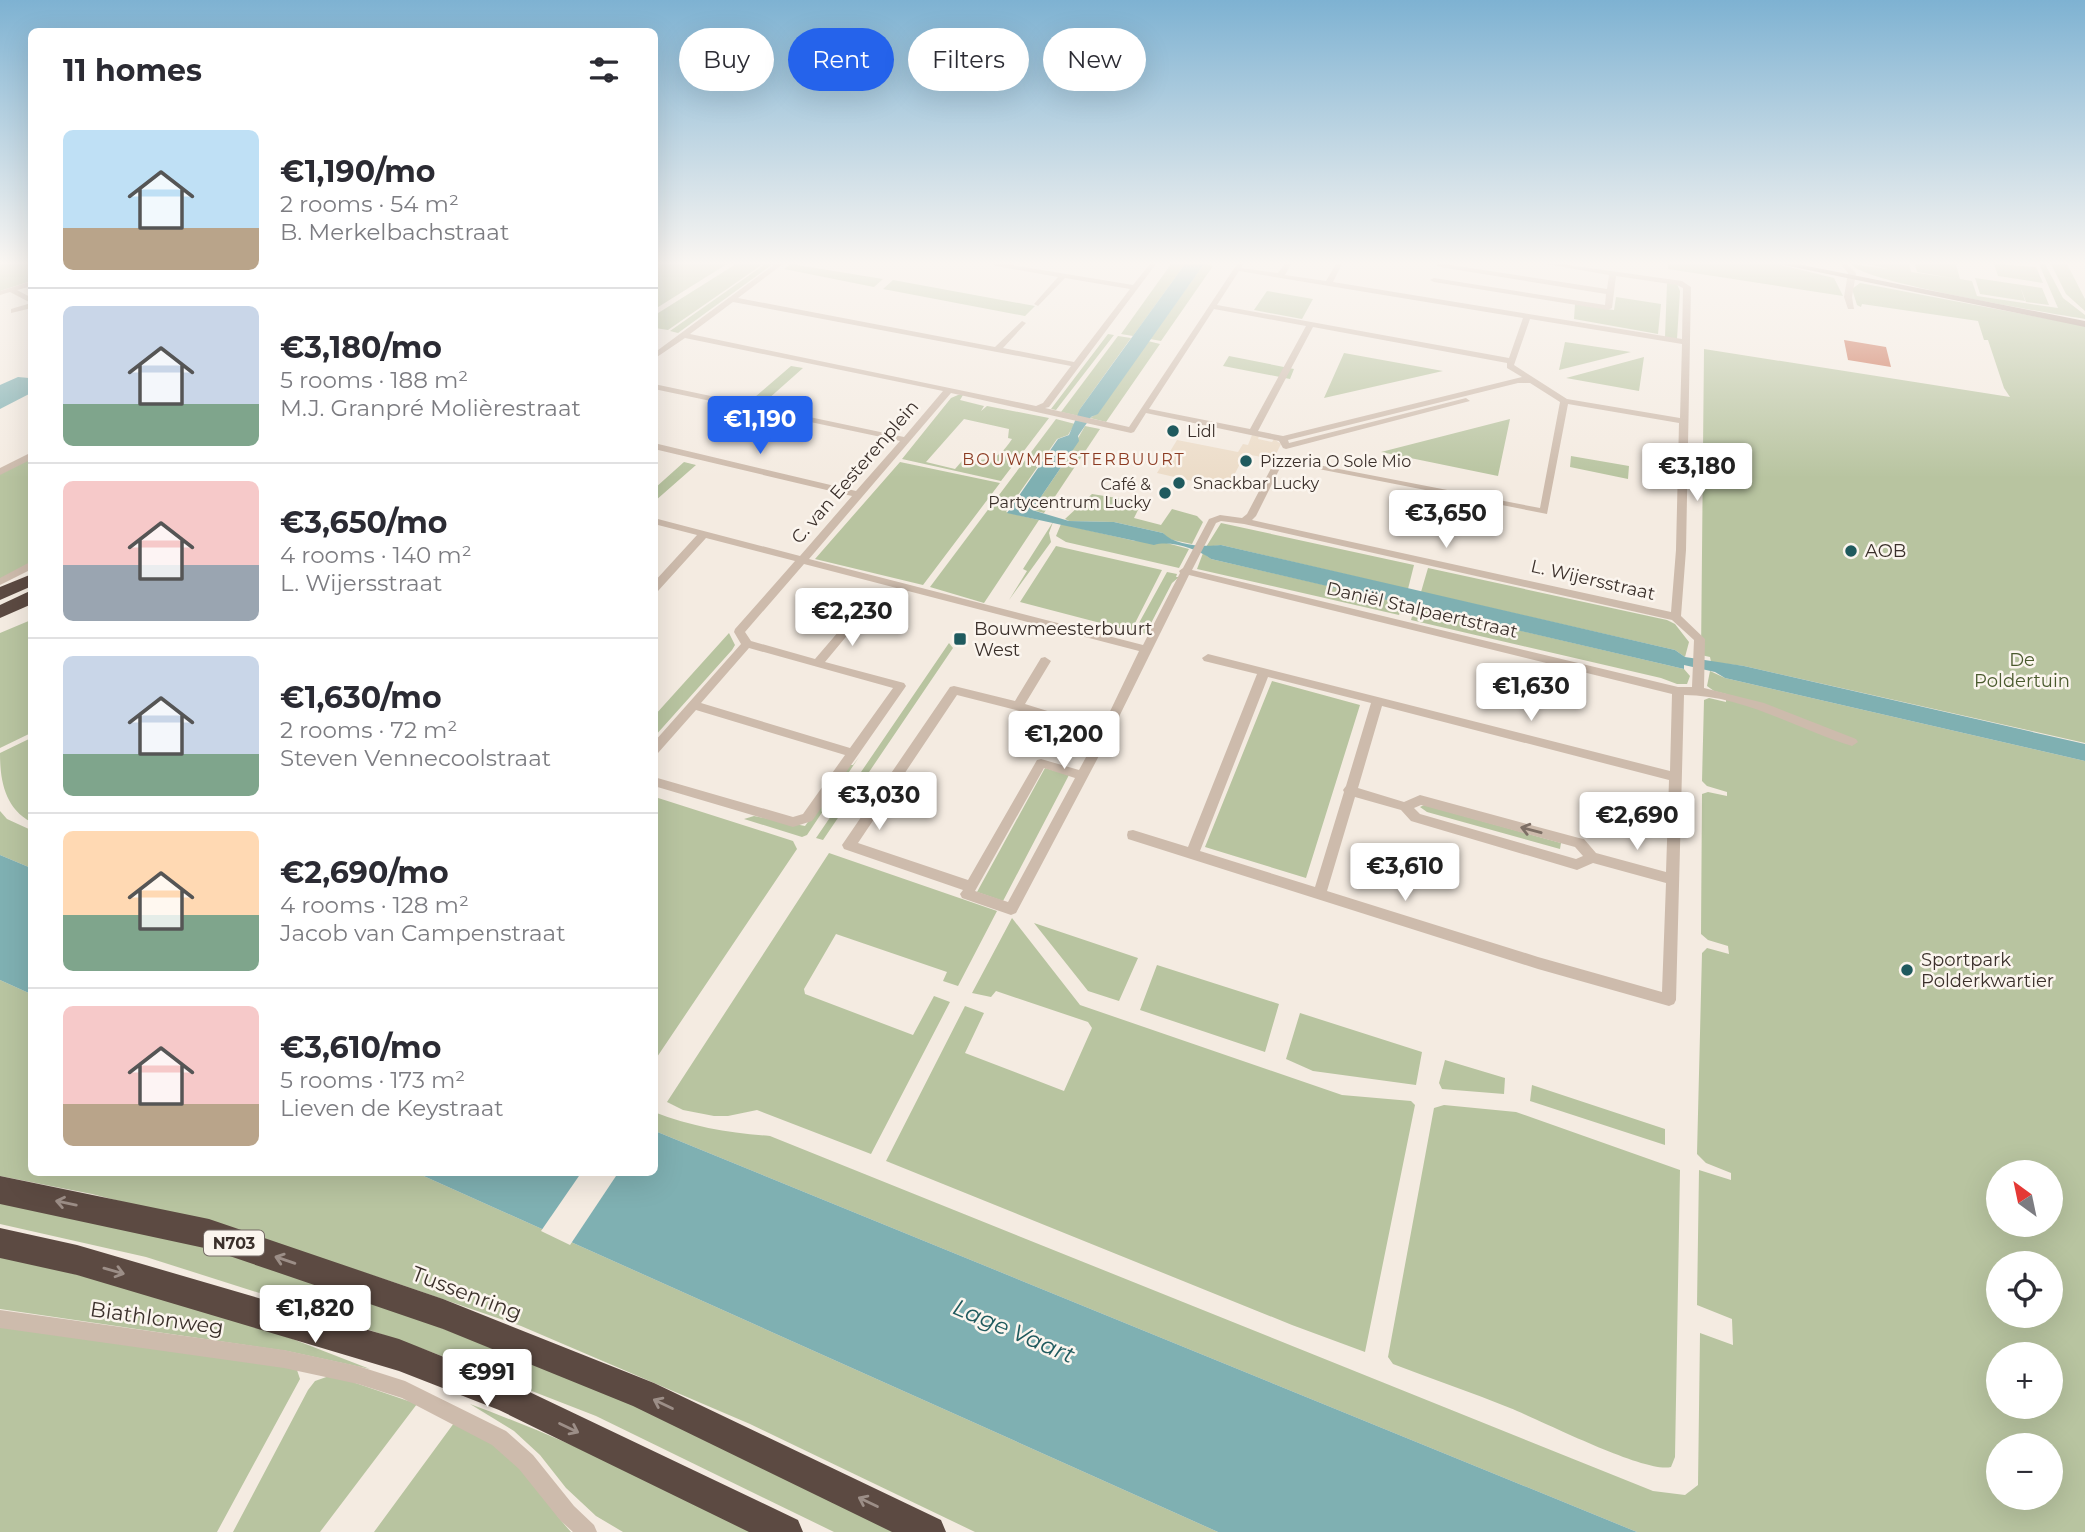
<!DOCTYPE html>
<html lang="en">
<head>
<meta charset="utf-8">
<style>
  :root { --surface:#fff; --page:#f2f2f3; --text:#2b2b33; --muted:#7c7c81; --line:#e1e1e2; --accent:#2563eb }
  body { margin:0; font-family:Montserrat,sans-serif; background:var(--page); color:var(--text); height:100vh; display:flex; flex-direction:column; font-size:26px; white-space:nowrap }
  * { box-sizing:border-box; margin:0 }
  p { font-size:23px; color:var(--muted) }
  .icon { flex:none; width:38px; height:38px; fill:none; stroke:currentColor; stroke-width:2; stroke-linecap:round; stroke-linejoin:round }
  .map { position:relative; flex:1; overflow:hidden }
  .sheet { position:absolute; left:28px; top:28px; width:630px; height:1148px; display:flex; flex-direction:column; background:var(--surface); border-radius:10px; box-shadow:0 7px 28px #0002 }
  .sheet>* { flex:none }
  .guide { position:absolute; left:679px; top:28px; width:665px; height:63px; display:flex; gap:14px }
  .needle { width:46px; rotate:327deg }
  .fabs { position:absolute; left:1986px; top:1160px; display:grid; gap:14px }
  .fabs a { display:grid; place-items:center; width:77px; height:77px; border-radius:50%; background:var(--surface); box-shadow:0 7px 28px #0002; font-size:35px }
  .price { position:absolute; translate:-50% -60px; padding:0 16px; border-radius:7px; background:#fff; color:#222; font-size:23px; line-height:46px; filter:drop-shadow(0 2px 4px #0008) }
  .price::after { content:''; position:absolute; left:50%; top:42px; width:21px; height:16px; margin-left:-10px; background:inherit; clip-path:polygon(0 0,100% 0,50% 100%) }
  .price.current { background:var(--accent); color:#fff }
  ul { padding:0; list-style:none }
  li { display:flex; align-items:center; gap:21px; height:175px; padding:0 35px }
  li+li { border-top:2px solid var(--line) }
  li span { display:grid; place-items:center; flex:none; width:196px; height:140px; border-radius:10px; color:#555 }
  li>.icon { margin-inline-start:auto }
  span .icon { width:84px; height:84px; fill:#fffc; stroke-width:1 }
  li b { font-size:30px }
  h2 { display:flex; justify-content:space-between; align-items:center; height:84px; padding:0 35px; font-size:30px }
  .tag { padding:0 24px; border-radius:32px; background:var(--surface); box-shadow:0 7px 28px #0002; font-size:24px; line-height:63px }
  .tag.current { background:var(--accent); color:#fff }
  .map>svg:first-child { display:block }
  .green { fill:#b8c4a0; fill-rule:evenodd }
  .plaza { fill:#ecdcc8 }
  .water { fill:#7fb0b2 }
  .pier { fill:#f4ebe1 }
  .building { fill:#c8694b }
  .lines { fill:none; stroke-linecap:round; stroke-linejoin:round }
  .street { fill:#cdbbac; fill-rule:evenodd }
  .secondary { fill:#a18a7d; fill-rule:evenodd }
  .highway { fill:#5c4a42; fill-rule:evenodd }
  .oneway { stroke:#7d6f65 }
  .oneway2 { stroke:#9c8e87 }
  .poi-dot { fill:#1f5a5e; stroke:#fbf5ee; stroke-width:2.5 }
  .labels { text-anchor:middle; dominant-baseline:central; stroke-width:5; stroke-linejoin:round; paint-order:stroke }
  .far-poi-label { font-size:16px; fill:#3b302b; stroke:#fbf5ee; text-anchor:start }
  .far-neighbourhood-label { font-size:16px; letter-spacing:2px; fill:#8c3b22; stroke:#fbf5ee }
  .shield { fill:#fbf5ee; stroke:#756b66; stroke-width:2 }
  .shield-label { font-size:16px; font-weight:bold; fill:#3b302b }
  .street-label { font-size:18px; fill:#3b302b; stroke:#fbf5ee }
  .poi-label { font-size:18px; fill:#3b302b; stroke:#fbf5ee; text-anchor:start }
  .park-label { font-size:18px; fill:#4a5a2e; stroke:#fbf5ee }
  .near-street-label { font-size:21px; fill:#3b302b; stroke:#fbf5ee }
  .near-water-label { font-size:23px; font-style:italic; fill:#1f5a5e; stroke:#fbf5ee }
</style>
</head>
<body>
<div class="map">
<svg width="2085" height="1532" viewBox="0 0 2085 1532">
  <rect width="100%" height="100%" fill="#f4ebe1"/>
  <path class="green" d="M0 264H31V281L0 291Z
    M654 264H727L655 309Z
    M736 264H763L668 330 655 328V315Z
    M765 264H773L678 333 670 331Z
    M791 264 883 279 874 287 784 269Z
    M1171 264H1185L1133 336 1121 334Z
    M1204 264 1213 266 1161 341 1150 339Z
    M1668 264H1777L1834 278 1843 296 1668 269Z
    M1851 264 1888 269 1868 264H1909L1911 272 1952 278 1917 272 1915 264H1956L1960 279 1972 281 1977 296 2058 308 2039 264H2045L2063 298 2085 315V319C2053 314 1861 282 1851 264Z
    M1994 264 2036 267 2043 283 1998 276Z
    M2051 264H2067L2085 299V311L2066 294Z
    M1975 278 2042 288 2049 305 2026 302 2020 286 2025 301 1980 294Z
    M893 280 1035 306 1025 316 883 289Z
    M1667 283 1677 284 1680 291 1677 339 1665 337Z
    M1860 283 2085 326V743L1744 666 1711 662 1710 657 1701 655 1704 349 2010 397 2004 388 1988 340H1984L1978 321 1862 304 1861 307 1857 305 1852 289Z
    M1267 291 1313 299 1302 319 1254 310Z
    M1616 297 1661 304 1658 334 1574 319 1575 304 1614 310Z
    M1108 334 1114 335 1056 410 1051 409Z
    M1118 336 1131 338 1080 409 1079 416 1061 412Z
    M1148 341 1160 344 1106 422 1090 418 1098 413Z
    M1565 342 1631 352 1559 370Z
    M1344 353 1443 371 1324 398Z
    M1229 356 1294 369 1290 379 1223 366Z
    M1644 357 1639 391 1566 378Z
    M791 366 803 368 767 400 755 397Z
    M958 395H963L960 400 984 406 981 411 987 406 1049 418 1001 481 902 459 951 398ZM964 419 1009 429 1008 438 1012 439C995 465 987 458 962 461L955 469 926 462Z
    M1056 419 1075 424 1068 435 1057 439 1006 512 1039 520 984 603 930 587Z
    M1510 419 1498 476 1381 452Z
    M1085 426 1100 429 1044 513 1032 510 1062 466Z
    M31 456V563L0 579V473Z
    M1571 456 1629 466 1628 479 1570 467Z
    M684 462 696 465 655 501V488Z
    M900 462 1000 483 923 585 815 559Z
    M1404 493 1436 500 1426 529 1395 522Z
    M1092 494 1142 502 1134 518 1161 525 1172 509 1197 516 1203 522 1192 544 1168 539 1163 533 1114 522 1069 521 1065 519Z
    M1053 522 1049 533 1051 542 1009 600 1027 571 1023 569Z
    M1221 523 1414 565 1408 589 1221 545 1206 547Z
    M1061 524 1135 541 1163 542 1189 549 1179 568 1066 542 1056 536Z
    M1056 546 1162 570 1131 631 1020 602Z
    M1203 553 1211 559 1403 603 1399 615 1197 569Z
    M1428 568 1667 620 1675 624 1689 642 1685 657 1675 650 1421 592Z
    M1167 572 1177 574 1176 577H1179L1172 583 1147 631 1150 634 1134 632Z
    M1415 606 1684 669 1690 676 1687 684H1677L1661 678 1411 620Z
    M31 620V733L0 748V633Z
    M729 633 735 645 732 650 655 736V715Z
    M949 643 953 648 823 840 816 838Z
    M1710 671 1725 678 2085 761V1532H1637L655 1131 654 1112C692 1127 730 1133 770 1136L1653 1491 1685 1495 1698 1485 1700 1333 1733 1345 1732 1319 1697 1305 1699 1170 1731 1180V1173L1706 1163 1697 1154 1702 953 1707 948 1729 954 1728 946 1708 940 1701 934 1702 794 1708 792 1727 796V792L1707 786 1702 781 1704 700 1709 698 1726 702V694L1714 691 1707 686ZM1998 1172H2051V1225H1998ZM1998 1264H2051V1316H1998ZM1998 1354H2051V1407H1998ZM1998 1446H2051V1498H1998Z
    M1272 681 1360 705 1306 878 1205 847Z
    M31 738V822C5 808 0 781 0 753Z
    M859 757 807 835 802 837 744 819 754 816 805 826 849 765H853Z
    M1045 768 1069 775 1003 901 977 892Z
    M655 797 793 841 797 849 655 1060Z
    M1424 805 1561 843 1560 849 1427 812 1420 807Z
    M0 811 7 819 31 830V868L0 855Z
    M829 853 997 911 958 986 943 981 947 972 836 934 804 989 805 994 913 1035 934 996 950 1002 871 1154 757 1110 728 1116H714L683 1110 667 1102Z
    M1012 918 1080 1005 1342 1095 1411 1101 1415 1105 1365 1352 1292 1325 886 1161 965 1006 984 1013 965 1053 1064 1091 1092 1028 1088 1022 996 991 991 997 972 993Z
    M1034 923 1138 958 1119 1001 1088 991Z
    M1157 965 1279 1004 1265 1052 1140 1010Z
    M0 980 31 994 32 1172 417 1173 1218 1532H975L750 1424 521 1326 396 1283 236 1231 92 1194 0 1176Z
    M1300 1013 1422 1052 1416 1085 1313 1071 1286 1059Z
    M1445 1060 1505 1078 1504 1094 1442 1089 1439 1083Z
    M1532 1085 1665 1129V1145L1530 1101Z
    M1444 1105 1516 1112 1680 1170 1675 1457 1671 1467C1646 1474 1540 1420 1510 1408 1471 1392 1432 1379 1393 1364L1388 1357 1434 1108Z
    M0 1198 166 1233 333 1287 497 1349 668 1419 898 1532H834L596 1416 426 1350 313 1310 146 1257 0 1224Z
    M0 1255 149 1293 290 1338 370 1369 287 1351 0 1309Z
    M0 1325 292 1367 297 1370 300 1379 217 1532H0Z
    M332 1375 417 1404 320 1532H233L308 1390 315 1381Z
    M470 1404C567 1440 662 1485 754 1532H623L596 1516 566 1488 540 1455 514 1431Z
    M454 1423C467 1429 482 1435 494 1443 526 1464 545 1504 571 1532H374Z"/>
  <path class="plaza" d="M1252 435 1259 436 1258 439 1272 442 1274 439 1281 444 1272 462 1266 461 1267 458 1245 454 1227 489 1157 473 1177 440 1238 452 1243 444 1248 445Z"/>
  <path class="water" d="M1185 264H1204L1098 414 1091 417 1078 436 1079 441 1032 510 1069 521 1114 522 1163 533C1175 546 1204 547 1221 545L1675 650 1685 657 1744 666 2085 744V761L1725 678 1715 672 1684 665V669L1211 559C1198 549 1170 540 1154 545L1007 513 1058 439 1069 435 1080 409Z
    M18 377 29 378 31 393 0 409V385Z
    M0 855 31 868V994L0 980Z
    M655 1131 1637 1532H1218L417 1173 654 1172Z"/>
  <path class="pier" d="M581 1173H618L570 1245 541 1231Z"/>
  <path class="building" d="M1844 340 1886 347 1891 367 1848 360Z"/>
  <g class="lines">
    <path class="street" d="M775 264H783L738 298 995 347 1022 321 1026 323 1003 348 1074 362 1130 289 1065 278 1038 306 1034 304 1058 277 996 266 993 264H1006L1133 285 1150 264H1156L1049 407 1045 408 1129 427 1237 264H1243L1241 268 1278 273 1285 264H1291L1285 275 1326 281 1336 264H1342L1333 282 1682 339 1683 288 1677 285 1616 276 1612 308 1608 310 1434 282 1430 280 1434 278 1605 305 1606 294 1440 267 1436 265 1444 264 1607 289 1609 275 1546 264H1561L1682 281 1691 287 1686 550 1681 616 1705 639 1704 688 1764 703 1856 739 1858 742 1852 746C1797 729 1743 695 1684 695L1676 1000 1674 1004 1669 1006 1538 969 1128 839 1127 835 1128 831 1133 830 1188 847 1257 674 1204 661 1202 658 1208 654 1670 771 1672 694 1189 575 1111 733 1016 913 1011 915 962 898 960 894 963 890 844 849 842 845 950 687 954 686 1015 701 1041 658 1045 657 1051 661 1025 704 1102 728 1139 651 804 564 745 632 751 641 815 659 857 610H865L866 612 865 614 825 662 904 683 906 686 904 689 812 821 793 827 654 786V777L793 817 803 814 845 755 696 710 658 753 654 754V742L741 644 734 632 735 629 795 561 706 538 658 591 654 592V582L697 535 654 524V518L800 556 852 496 654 449V443L856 491 900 441 654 389V384L904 437 943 391 685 338 654 359V353ZM1239 271 1523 318 1509 358 1217 305ZM733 302 1071 366 1043 403 1036 406 690 334ZM1214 309 1306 326 1250 429 1149 409ZM1530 319 1682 344 1680 418 1567 399 1514 365ZM1313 327 1507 363V368L1522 377 1283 436 1258 431ZM1518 383H1530L1560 402 1540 508 1277 457 1247 514 1242 518 1220 515 1209 519 1183 568 1179 571 1180 573 1143 645 809 559 951 393 1131 433 1134 432 1146 413 1279 441 1283 448 1286 449 1470 401 1466 398 1289 443 1288 440ZM1568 404 1679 423 1676 550 1671 612 1252 520 1256 516 1283 462 1547 514ZM1221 521 1244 524 1672 620 1694 640 1692 687H1678L1192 570 1216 523ZM749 648 893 688 850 748 701 703ZM1268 677 1371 703 1346 786 1343 790 1344 792 1315 887 1200 851ZM957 695 1016 710 1098 735 1079 770 1041 759 1037 760 968 880 858 843ZM1382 706 1669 780 1666 872 1596 853 1584 839 1579 838 1420 795 1404 802 1358 788ZM1044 768 1075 778 1008 902 975 891ZM1355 797 1401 810 1411 821 1577 870 1593 863 1666 883 1662 992 1538 957 1327 891ZM1421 805 1575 847 1583 856 1576 859 1420 814 1414 808Z
      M1841 264H1847L1856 273 1852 297 1854 309H1848L1844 297 1848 273Z
      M32 281V286L17 290 32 298V308L11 313V309L31 303 10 292 0 295V291Z
      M32 452V459L0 475V468Z
      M32 561V569L0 585V578Z
      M0 1310 284 1350 358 1366 405 1381 506 1431 533 1455 574 1506 594 1525 597 1532H573L560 1520 519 1469 492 1445 402 1398 358 1384 284 1368 0 1328Z"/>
    <path class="secondary" d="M1779 264H1797L2085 321V327Z"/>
    <path class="highway" d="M32 574V586L0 600V587Z
      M32 590V604L0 618V605Z
      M0 1176 209 1219 443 1299 654 1383 941 1520 946 1532H892L633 1406 443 1329 209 1249 0 1204Z
      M0 1228 77 1245 399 1339 519 1387 798 1520 803 1532H749L499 1410 399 1371 77 1275 0 1258Z"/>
  </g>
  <defs><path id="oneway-shaft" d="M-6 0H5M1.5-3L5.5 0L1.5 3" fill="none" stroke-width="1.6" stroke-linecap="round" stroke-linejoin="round" transform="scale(1.75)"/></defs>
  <use class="oneway" href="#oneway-shaft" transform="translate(1531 830) rotate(-165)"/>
  <g class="oneway2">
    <use href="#oneway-shaft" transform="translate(66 1203) rotate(-168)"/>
    <use href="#oneway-shaft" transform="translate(285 1260) rotate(-161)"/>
    <use href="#oneway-shaft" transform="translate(114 1271) rotate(16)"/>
    <use href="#oneway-shaft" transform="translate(663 1404) rotate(-154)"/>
    <use href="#oneway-shaft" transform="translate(569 1428) rotate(26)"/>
    <use href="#oneway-shaft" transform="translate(868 1502) rotate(-154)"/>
  </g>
  <linearGradient id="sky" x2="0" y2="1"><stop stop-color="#7eb2d2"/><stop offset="0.55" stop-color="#faf6f2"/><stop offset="1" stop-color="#faf6f2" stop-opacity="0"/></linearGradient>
  <rect width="2085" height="478" fill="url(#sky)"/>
  <g class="poi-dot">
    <circle cx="1173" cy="431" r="7"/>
    <circle cx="1246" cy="461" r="7"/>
    <circle cx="1179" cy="483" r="7"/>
    <circle cx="1165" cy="493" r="7"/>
    <circle cx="1851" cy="551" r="7"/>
    <rect x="953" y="632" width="14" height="14" rx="3.5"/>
    <circle cx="1907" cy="970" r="7"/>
  </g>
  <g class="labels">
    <g class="far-poi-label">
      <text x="1187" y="431">Lidl</text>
      <text x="1260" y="461">Pizzeria O Sole Mio</text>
      <text x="1193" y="483">Snackbar Lucky</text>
      <text x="1151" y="484" text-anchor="end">Café &amp;<tspan x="1151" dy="18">Partycentrum Lucky</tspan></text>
    </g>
    <g class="far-neighbourhood-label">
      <text x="1074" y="459">BOUWMEESTERBUURT</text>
    </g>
    <rect class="shield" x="204" y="1230.5" width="60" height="25" rx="5"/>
    <g class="shield-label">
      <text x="234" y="1243">N703</text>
    </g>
    <g class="street-label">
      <text transform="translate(855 472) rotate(-49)">C. van Eesterenplein</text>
      <text transform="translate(1593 580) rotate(13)">L. Wijersstraat</text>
      <text transform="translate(1422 610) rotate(13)">Daniël Stalpaertstraat</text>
    </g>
    <g class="poi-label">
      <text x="1865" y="551">AOB</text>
      <text x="974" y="629">Bouwmeesterbuurt<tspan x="974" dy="21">West</tspan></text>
      <text x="1921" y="960">Sportpark<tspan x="1921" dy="21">Polderkwartier</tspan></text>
    </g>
    <g class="park-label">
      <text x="2022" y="660">De<tspan x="2022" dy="21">Poldertuin</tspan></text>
    </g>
    <g class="near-street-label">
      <text transform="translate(467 1293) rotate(21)">Tussenring</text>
      <text transform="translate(157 1318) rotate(8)">Biathlonweg</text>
    </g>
    <g class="near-water-label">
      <text transform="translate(1014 1331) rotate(23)">Lage Vaart</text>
    </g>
  </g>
</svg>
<div class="fabs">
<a><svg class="needle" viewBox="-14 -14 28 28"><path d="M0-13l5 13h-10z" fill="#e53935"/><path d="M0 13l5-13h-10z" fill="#7c7c81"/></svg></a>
<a><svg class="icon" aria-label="locate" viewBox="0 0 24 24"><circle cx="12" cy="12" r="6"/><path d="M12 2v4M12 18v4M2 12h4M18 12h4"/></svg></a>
<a>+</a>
<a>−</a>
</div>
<b class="price current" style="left:760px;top:456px">€1,190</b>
<b class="price" style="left:1697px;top:503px">€3,180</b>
<b class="price" style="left:1446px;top:550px">€3,650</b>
<b class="price" style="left:852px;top:648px">€2,230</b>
<b class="price" style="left:1531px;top:723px">€1,630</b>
<b class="price" style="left:1064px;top:771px">€1,200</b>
<b class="price" style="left:879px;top:832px">€3,030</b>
<b class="price" style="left:1637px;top:852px">€2,690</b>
<b class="price" style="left:1405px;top:903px">€3,610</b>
<b class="price" style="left:315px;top:1345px">€1,820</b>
<b class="price" style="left:487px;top:1409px">€991</b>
<div class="guide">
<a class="tag">Buy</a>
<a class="tag current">Rent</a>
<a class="tag">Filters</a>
<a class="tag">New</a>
</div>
<section class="sheet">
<h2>11 homes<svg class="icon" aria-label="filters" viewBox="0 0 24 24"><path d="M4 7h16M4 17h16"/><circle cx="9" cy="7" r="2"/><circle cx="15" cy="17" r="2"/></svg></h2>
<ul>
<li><span style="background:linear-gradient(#bfe0f5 70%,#b9a48a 0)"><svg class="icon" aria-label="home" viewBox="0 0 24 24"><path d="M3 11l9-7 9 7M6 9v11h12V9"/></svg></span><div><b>€1,190/mo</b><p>2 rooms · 54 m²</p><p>B. Merkelbachstraat</p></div></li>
<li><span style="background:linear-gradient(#c9d6e8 70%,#7fa58c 0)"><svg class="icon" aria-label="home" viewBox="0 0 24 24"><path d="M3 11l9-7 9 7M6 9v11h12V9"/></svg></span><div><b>€3,180/mo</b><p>5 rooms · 188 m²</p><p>M.J. Granpré Molièrestraat</p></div></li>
<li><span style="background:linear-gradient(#f6c9c9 60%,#9aa5b1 0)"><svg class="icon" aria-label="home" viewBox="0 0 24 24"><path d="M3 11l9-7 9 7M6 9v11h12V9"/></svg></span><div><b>€3,650/mo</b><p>4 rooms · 140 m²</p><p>L. Wijersstraat</p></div></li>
<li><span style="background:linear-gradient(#c9d6e8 70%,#7fa58c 0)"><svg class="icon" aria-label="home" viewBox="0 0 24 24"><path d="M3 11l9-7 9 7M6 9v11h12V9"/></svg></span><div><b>€1,630/mo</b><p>2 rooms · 72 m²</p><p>Steven Vennecoolstraat</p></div></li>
<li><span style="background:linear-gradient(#ffd9b3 60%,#7fa58c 0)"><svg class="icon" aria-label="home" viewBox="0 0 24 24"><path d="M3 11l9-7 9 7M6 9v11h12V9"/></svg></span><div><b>€2,690/mo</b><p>4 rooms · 128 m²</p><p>Jacob van Campenstraat</p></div></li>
<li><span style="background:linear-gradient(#f6c9c9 70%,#b9a48a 0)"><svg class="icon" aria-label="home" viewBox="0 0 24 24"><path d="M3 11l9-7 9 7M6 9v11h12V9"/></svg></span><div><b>€3,610/mo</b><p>5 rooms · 173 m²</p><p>Lieven de Keystraat</p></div></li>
</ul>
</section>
</div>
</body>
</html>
